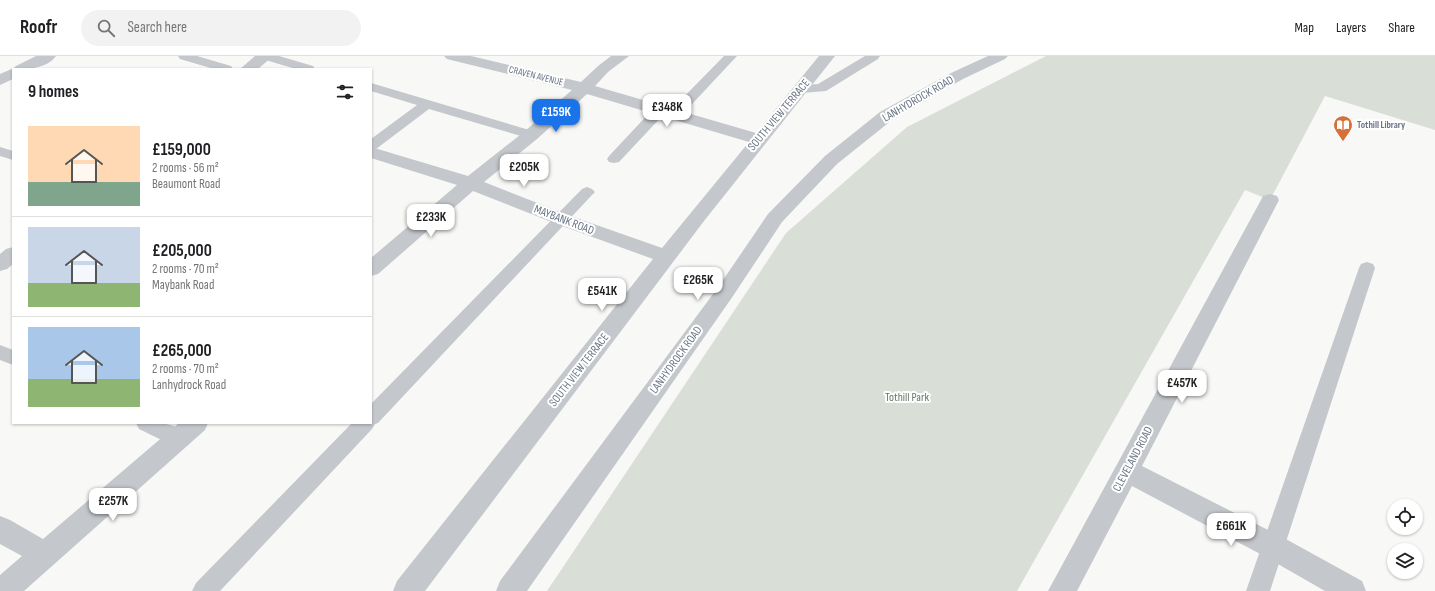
<!DOCTYPE html>
<html lang="en">
<head>
<meta charset="utf-8">
<style>
  :root { --surface:#fff; --page:#f2f2f2; --text:#202124; --muted:#757577; --line:#e0e0e0; --accent:#1a73e8 }
  body { margin:0; font-family:"Sofia Sans Condensed",sans-serif; background:var(--page); color:var(--text); height:100vh; display:flex; flex-direction:column; font-size:15px; white-space:nowrap }
  * { box-sizing:border-box; margin:0 }
  p { font-size:13px; color:var(--muted) }
  .icon { flex:none; width:22px; height:22px; fill:none; stroke:currentColor; stroke-width:2; stroke-linecap:round; stroke-linejoin:round }
  .map { position:relative; flex:1; overflow:hidden }
  .details { position:absolute; left:12px; top:12px; width:360px; height:356px; display:flex; flex-direction:column; background:var(--surface); border-radius:0px; box-shadow:0 1px 3px #0004 }
  .details>* { flex:none }
  .fabs { position:absolute; left:1387px; top:443px; display:grid; gap:8px }
  .fabs a { display:grid; place-items:center; width:36px; height:36px; border-radius:50%; background:var(--surface); box-shadow:0 1px 3px #0004; font-size:20px }
  .price { position:absolute; translate:-50% -34px; padding:0 9px; border-radius:8px; background:#fff; color:#222; font-size:13px; line-height:26px; filter:drop-shadow(0 1px 2px #0008) }
  .price::after { content:''; position:absolute; left:50%; top:24px; width:12px; height:9px; margin-left:-6px; background:inherit; clip-path:polygon(0 0,100% 0,50% 100%) }
  .price.selected { background:var(--accent); color:#fff }
  ul { padding:0; list-style:none }
  li { display:flex; align-items:center; gap:12px; height:100px; padding:0 16px }
  li+li { border-top:1px solid var(--line) }
  li span { display:grid; place-items:center; flex:none; width:112px; height:80px; border-radius:0px; color:#555 }
  li>.icon { margin-inline-start:auto }
  span .icon { width:48px; height:48px; fill:#fffc; stroke-width:1 }
  li b { font-size:17px }
  h2 { display:flex; justify-content:space-between; align-items:center; height:48px; padding:0 16px; font-size:17px }
  header { display:flex; align-items:center; gap:24px; box-sizing:border-box; height:56px; padding:0 20px; background:var(--surface); border-bottom:1px solid var(--line) }
  header strong { font-size:19px }
  nav { display:flex; gap:22px; margin-inline-start:auto; font-size:14px }
  .search { width:280px; height:36px; background:var(--page); display:flex; align-items:center; gap:10px; box-sizing:border-box; padding:0 14px; border-radius:22px; color:var(--muted); font-size:15px }
  .map>svg:first-child { display:block }
  .green { fill:#d9dfd7 }
  .lines { fill:none; stroke-linecap:round; stroke-linejoin:round }
  .lane { fill:#c4c7cb; fill-rule:evenodd }
  .street { fill:#c4c7cb; fill-rule:evenodd }
  .labels { text-anchor:middle; dominant-baseline:central; stroke-width:4; stroke-linejoin:round; paint-order:stroke }
  .far-street-label { font-size:10px; fill:#697585; stroke:#fff }
  .far-poi-label { font-size:10px; font-weight:bold; fill:#697585; stroke:#fff; text-anchor:start }
  .street-label { font-size:12px; fill:#697585; stroke:#fff }
  .park-label { font-size:12px; fill:#657764; stroke:#fff }
</style>
</head>
<body>
<header>
<strong>Roofr</strong>
<div class="search"><svg class="icon" aria-label="search" viewBox="0 0 24 24"><circle cx="10" cy="10" r="6"/><path d="M15 15l6 6"/></svg>Search here</div>
<nav><a>Map</a><a>Layers</a><a>Share</a></nav>
</header>
<div class="map">
<svg width="1435" height="535" viewBox="0 0 1435 535">
  <rect width="100%" height="100%" fill="#f8f8f6"/>
  <path class="green" d="M1046 0H1435V74L1325 40 1270 144 1245 134 1017 535H547L786 177 907 71Z"/>
  <g class="lines">
    <path class="lane" d="M178 0H197L231 10 233 13H214L180 3Z
      M260 0H279L313 10 315 13H296L262 3Z
      M724 0H737L679 62 674 63 669 62 667 59 669 56Z
      M865 0H880L878 3 826 35 802 37 797 36 795 33 797 30 818 28Z
      M371 27 536 76 538 79 536 82 531 83 429 53 376 93 371 94V83L417 49 371 35Z
      M659 51 664 52 666 55 664 58 619 106 614 107 609 106 607 103 609 100 654 52Z
      M0 91 13 95V104L0 100Z
      M587 131 592 133 595 136 592 139 378 367 375 368 372 373 220 535H192L196 527 352 367H371V348L582 133Z
      M1367 206 1373 208 1375 212 1270 535H1246L1359 212 1361 208Z
      M0 289 13 294V309L0 304Z
      M136 367C153 367 179 364 188 383L185 389 178 392 139 373Z"/>
    <path class="street" d="M36 0H56C47 13 27 13 13 13V23L0 29V18L14 12 16 10Z
      M255 0H273L258 13H240Z
      M444 0H471L581 26 598 10 611 0H629L608 16 595 30 756 77 819 0H835L704 165 425 535H393L397 525 653 203 554 167 473 135 378 218 371 220V202L457 129 371 102V91L468 120 525 75 572 34 447 3ZM587 38 749 86 662 192 568 159 484 126 537 83Z
      M988 0H1008L1005 3 963 23 892 64 837 108 782 166 733 240 527 535H496L500 525 719 230 768 158 825 100 880 56 951 17Z
      M1270 138 1277 140 1279 144 1142 410 1284 482 1362 525 1366 535H1325L1264 500 1132 430 1077 535H1048L1261 144 1263 140Z
      M13 191V208L7 213 0 215V198L6 193Z
      M179 367H208L205 374 24 535H0V519L22 500 0 488V460L10 464 43 483Z"/>
  </g>
  <defs>
    <symbol id="library-pin" viewBox="-11 -11 22 30"><path d="M0 17L-7.5 6A9.5 9.5 0 1 1 7.5 6Z" fill="#d77037" stroke="#fff"/><path d="M-6-4Q-3-5.5-.7-3.5V5Q-3 3-6 4ZM6-4Q3-5.5 .7-3.5V5Q3 3 6 4Z" fill="#fff"/></symbol>
  </defs>
  <g fill-rule="evenodd">
    <use href="#library-pin" x="1332" y="58" width="22" height="30"/>
  </g>
  <g class="labels">
    <g class="far-street-label">
      <text transform="translate(536 20) rotate(14)">CRAVEN AVENUE</text>
    </g>
    <g class="far-poi-label">
      <text x="1357" y="69">Tothill Library</text>
    </g>
    <g class="street-label">
      <text transform="translate(918 43) rotate(-30)">LANHYDROCK ROAD</text>
      <text transform="translate(779 59) rotate(-50)">SOUTH VIEW TERRACE</text>
      <text transform="translate(564 164) rotate(21)">MAYBANK ROAD</text>
      <text transform="translate(676 304) rotate(-54)">LANHYDROCK ROAD</text>
      <text transform="translate(579 314) rotate(-52)">SOUTH VIEW TERRACE</text>
      <text transform="translate(1133 403) rotate(-62)">CLEVELAND ROAD</text>
    </g>
    <g class="park-label">
      <text x="907" y="341">Tothill Park</text>
    </g>
  </g>
</svg>
<div class="fabs">
<a><svg class="icon" aria-label="locate" viewBox="0 0 24 24"><circle cx="12" cy="12" r="6"/><path d="M12 2v4M12 18v4M2 12h4M18 12h4"/></svg></a>
<a><svg class="icon" aria-label="layers" viewBox="0 0 24 24"><path d="M12 4l9 5-9 5-9-5zM3 14l9 5 9-5"/></svg></a>
</div>
<b class="price" style="left:667px;top:72px">£348K</b>
<b class="price selected" style="left:556px;top:77px">£159K</b>
<b class="price" style="left:524px;top:132px">£205K</b>
<b class="price" style="left:431px;top:182px">£233K</b>
<b class="price" style="left:698px;top:245px">£265K</b>
<b class="price" style="left:602px;top:256px">£541K</b>
<b class="price" style="left:1182px;top:348px">£457K</b>
<b class="price" style="left:113px;top:466px">£257K</b>
<b class="price" style="left:1231px;top:491px">£661K</b>
<section class="details">
<h2>9 homes<svg class="icon" aria-label="filters" viewBox="0 0 24 24"><path d="M4 7h16M4 17h16"/><circle cx="9" cy="7" r="2"/><circle cx="15" cy="17" r="2"/></svg></h2>
<ul>
<li><span style="background:linear-gradient(#ffd9b3 70%,#7fa58c 0)"><svg class="icon" aria-label="home" viewBox="0 0 24 24"><path d="M3 11l9-7 9 7M6 9v11h12V9"/></svg></span><div><b>£159,000</b><p>2 rooms · 56 m²</p><p>Beaumont Road</p></div></li>
<li><span style="background:linear-gradient(#c9d6e8 70%,#8fb573 0)"><svg class="icon" aria-label="home" viewBox="0 0 24 24"><path d="M3 11l9-7 9 7M6 9v11h12V9"/></svg></span><div><b>£205,000</b><p>2 rooms · 70 m²</p><p>Maybank Road</p></div></li>
<li><span style="background:linear-gradient(#a9c7e8 65%,#8fb573 0)"><svg class="icon" aria-label="home" viewBox="0 0 24 24"><path d="M3 11l9-7 9 7M6 9v11h12V9"/></svg></span><div><b>£265,000</b><p>2 rooms · 70 m²</p><p>Lanhydrock Road</p></div></li>
</ul>
</section>
</div>
</body>
</html>
